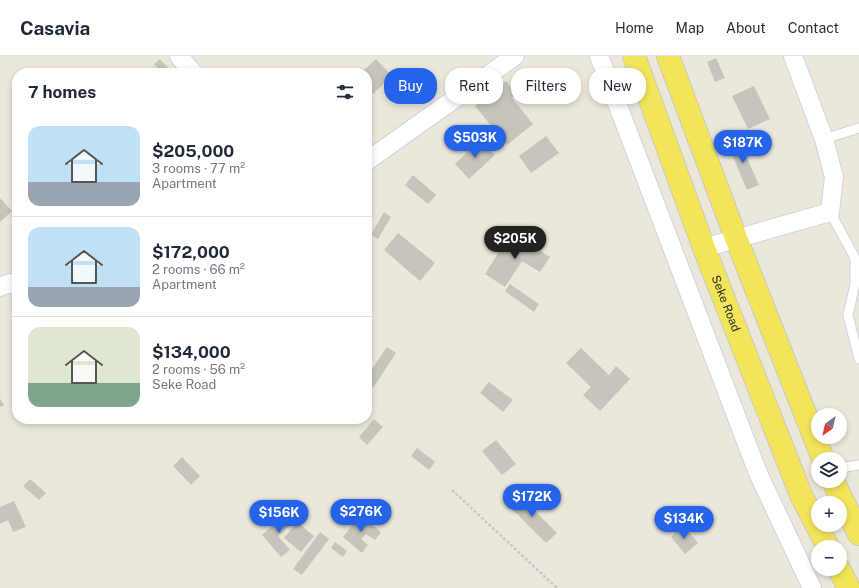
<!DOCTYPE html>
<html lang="en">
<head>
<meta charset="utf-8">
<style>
  :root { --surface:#fff; --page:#f2f2f3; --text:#1f2937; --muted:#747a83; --line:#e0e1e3; --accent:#2563eb }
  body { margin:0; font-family:"Public Sans",sans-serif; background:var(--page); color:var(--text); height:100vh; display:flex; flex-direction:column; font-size:15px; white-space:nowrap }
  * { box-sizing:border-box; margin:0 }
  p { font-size:13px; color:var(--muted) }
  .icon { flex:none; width:22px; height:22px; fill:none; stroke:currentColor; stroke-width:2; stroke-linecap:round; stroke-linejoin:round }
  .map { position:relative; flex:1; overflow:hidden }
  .details { position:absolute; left:12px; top:12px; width:360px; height:356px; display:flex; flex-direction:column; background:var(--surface); border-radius:16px; box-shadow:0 2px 6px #0003 }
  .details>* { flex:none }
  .banner { position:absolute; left:384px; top:12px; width:380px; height:36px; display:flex; gap:8px }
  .needle { width:26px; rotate:214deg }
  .buttons { position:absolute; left:811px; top:352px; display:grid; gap:8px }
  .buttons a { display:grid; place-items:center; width:36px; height:36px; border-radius:50%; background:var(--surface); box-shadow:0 2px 6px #0003; font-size:20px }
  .price { position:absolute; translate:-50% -34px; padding:0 9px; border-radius:14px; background:var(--accent); color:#fff; font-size:13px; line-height:26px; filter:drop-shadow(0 1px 2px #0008) }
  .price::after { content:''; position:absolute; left:50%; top:24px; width:12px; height:9px; margin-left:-6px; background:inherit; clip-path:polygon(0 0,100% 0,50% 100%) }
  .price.current { background:#222; color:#fff }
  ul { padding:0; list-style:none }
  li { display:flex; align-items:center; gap:12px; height:100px; padding:0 16px }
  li+li { border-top:1px solid var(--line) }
  li span { display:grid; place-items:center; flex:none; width:112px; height:80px; border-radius:12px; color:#555 }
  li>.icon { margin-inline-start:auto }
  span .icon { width:48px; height:48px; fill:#fffc; stroke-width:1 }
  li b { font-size:17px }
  h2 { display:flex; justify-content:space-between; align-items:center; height:48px; padding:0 16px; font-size:17px }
  .chip { padding:0 14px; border-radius:16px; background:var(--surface); box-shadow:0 2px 6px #0003; font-size:14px; line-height:36px }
  .chip.current { background:var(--accent); color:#fff }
  header { display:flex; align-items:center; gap:24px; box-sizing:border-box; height:56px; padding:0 20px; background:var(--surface); border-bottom:1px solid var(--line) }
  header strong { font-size:19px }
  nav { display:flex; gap:22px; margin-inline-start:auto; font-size:14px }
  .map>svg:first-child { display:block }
  .building { fill:#c7c4bb }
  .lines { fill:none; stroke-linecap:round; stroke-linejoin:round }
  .lane-casing { stroke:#d0d1e3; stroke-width:11 }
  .street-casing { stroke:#d0d1e3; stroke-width:20 }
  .primary-casing { stroke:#c8c8c8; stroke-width:24 }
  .path { stroke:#c8c8c8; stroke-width:2.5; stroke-dasharray:3 2; stroke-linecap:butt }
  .lane { stroke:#fff; stroke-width:9 }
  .street { stroke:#fff; stroke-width:18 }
  .primary { stroke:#f2e55a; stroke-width:22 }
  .labels { text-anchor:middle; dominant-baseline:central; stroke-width:3; stroke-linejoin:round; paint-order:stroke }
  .street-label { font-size:12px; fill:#2a2a2a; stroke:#fff }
</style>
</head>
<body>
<header>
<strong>Casavia</strong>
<nav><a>Home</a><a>Map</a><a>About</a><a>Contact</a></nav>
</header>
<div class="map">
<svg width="859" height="532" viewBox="0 0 859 532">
  <rect width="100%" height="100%" fill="#ece7db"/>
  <path class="building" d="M716 2 725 22 715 26 707 6Z
    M160 3 173 17H162L154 8Z
    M376 3 392 20 373 38 367 31V17H361Z
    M506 25 517 39 512 42 533 68 507 89 475 50Z
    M754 30 770 63 748 73 732 40Z
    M546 80 559 97 531 117 519 100Z
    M738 82 759 129 747 134 727 87Z
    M480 84 495 99 469 123 455 108Z
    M413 119 436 139 428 148 405 129Z
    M0 142 12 155 0 166Z
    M384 156 391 161 378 183 371 179Z
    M398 177 435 207 420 225 384 194Z
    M511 177 550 201 540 216 522 205 505 231 485 218Z
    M510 228 539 248 534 256 505 235Z
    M387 291 396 297 373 332 367 329V320Z
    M581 292 609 319 616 310 630 323 600 355 583 339 591 331 566 307Z
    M489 326 513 344 503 356 480 337Z
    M0 343 4 349 0 351Z
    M374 363 383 371 367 389 359 381Z
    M496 384 516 408 502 419 482 395Z
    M417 392 435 406 429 414 411 400Z
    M182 401 200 420 191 429 173 410Z
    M30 423 46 437 39 444 23 430Z
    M518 438 557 477 546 487 507 448Z
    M14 445 26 471 13 476 8 464 0 468V451Z
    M288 456 295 465 278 480 290 494 281 501 262 479Z
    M360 459 381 476 375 484 366 478 361 483 368 489 362 497 343 481Z
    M297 466 314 480 301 496 284 482Z
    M684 470 698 487 685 498 671 481Z
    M320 476 329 483 302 519 293 513Z
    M335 486 347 495 343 501 331 492Z"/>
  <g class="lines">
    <defs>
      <path id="lane" d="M824 83 859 72
        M830 156 855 202V228L848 259 859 303
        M840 412 859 409"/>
      <path id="street" d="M179 0 193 17
        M599 0 758 417 812 532
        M367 105 515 0
        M704 192 830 156 834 121 824 83 793 0
        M0 231 10 227 17 229"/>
      <g id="primary">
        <path id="s1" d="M634 0 704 192 801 439 828 491"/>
        <path d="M668 0 736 182 823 403"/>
        <path d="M833 425 859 478"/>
        <path d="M839 513 849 532"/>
      </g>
    </defs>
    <use href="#lane" class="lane-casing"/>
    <use href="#street" class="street-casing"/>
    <use href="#primary" class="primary-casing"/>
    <path class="path" d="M452 434 557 532"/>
    <use href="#lane" class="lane"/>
    <use href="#street" class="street"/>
    <use href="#primary" class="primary"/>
  </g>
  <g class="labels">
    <g class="street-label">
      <text stroke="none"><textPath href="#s1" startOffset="264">Seke Road</textPath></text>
    </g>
  </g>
</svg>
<div class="buttons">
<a><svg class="needle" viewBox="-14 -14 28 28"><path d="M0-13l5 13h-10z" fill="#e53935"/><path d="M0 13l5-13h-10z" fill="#747a83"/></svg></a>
<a><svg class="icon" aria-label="layers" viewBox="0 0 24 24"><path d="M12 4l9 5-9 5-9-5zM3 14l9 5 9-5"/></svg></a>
<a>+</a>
<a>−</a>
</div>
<b class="price" style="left:475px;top:103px">$503K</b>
<b class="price" style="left:743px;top:108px">$187K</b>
<b class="price current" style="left:515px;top:204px">$205K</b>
<b class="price" style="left:532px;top:462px">$172K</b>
<b class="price" style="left:361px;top:477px">$276K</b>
<b class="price" style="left:279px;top:478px">$156K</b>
<b class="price" style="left:684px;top:484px">$134K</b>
<div class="banner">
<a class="chip current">Buy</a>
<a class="chip">Rent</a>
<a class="chip">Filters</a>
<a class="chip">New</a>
</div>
<section class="details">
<h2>7 homes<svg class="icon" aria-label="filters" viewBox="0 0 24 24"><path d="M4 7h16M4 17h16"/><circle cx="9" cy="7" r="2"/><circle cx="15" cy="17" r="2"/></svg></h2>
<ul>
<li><span style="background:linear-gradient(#bfe0f5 70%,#9aa5b1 0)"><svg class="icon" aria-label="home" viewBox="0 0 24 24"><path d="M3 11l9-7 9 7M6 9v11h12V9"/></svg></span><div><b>$205,000</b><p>3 rooms · 77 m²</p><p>Apartment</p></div></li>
<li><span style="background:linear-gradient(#bfe0f5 75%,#9aa5b1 0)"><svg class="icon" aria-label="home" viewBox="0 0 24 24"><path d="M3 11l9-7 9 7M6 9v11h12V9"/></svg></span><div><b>$172,000</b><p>2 rooms · 66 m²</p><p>Apartment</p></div></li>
<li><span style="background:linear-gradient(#dfe7d0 70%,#7fa58c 0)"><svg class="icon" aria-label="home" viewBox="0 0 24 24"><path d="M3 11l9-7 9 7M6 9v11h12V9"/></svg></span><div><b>$134,000</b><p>2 rooms · 56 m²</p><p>Seke Road</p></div></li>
</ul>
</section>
</div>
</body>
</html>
